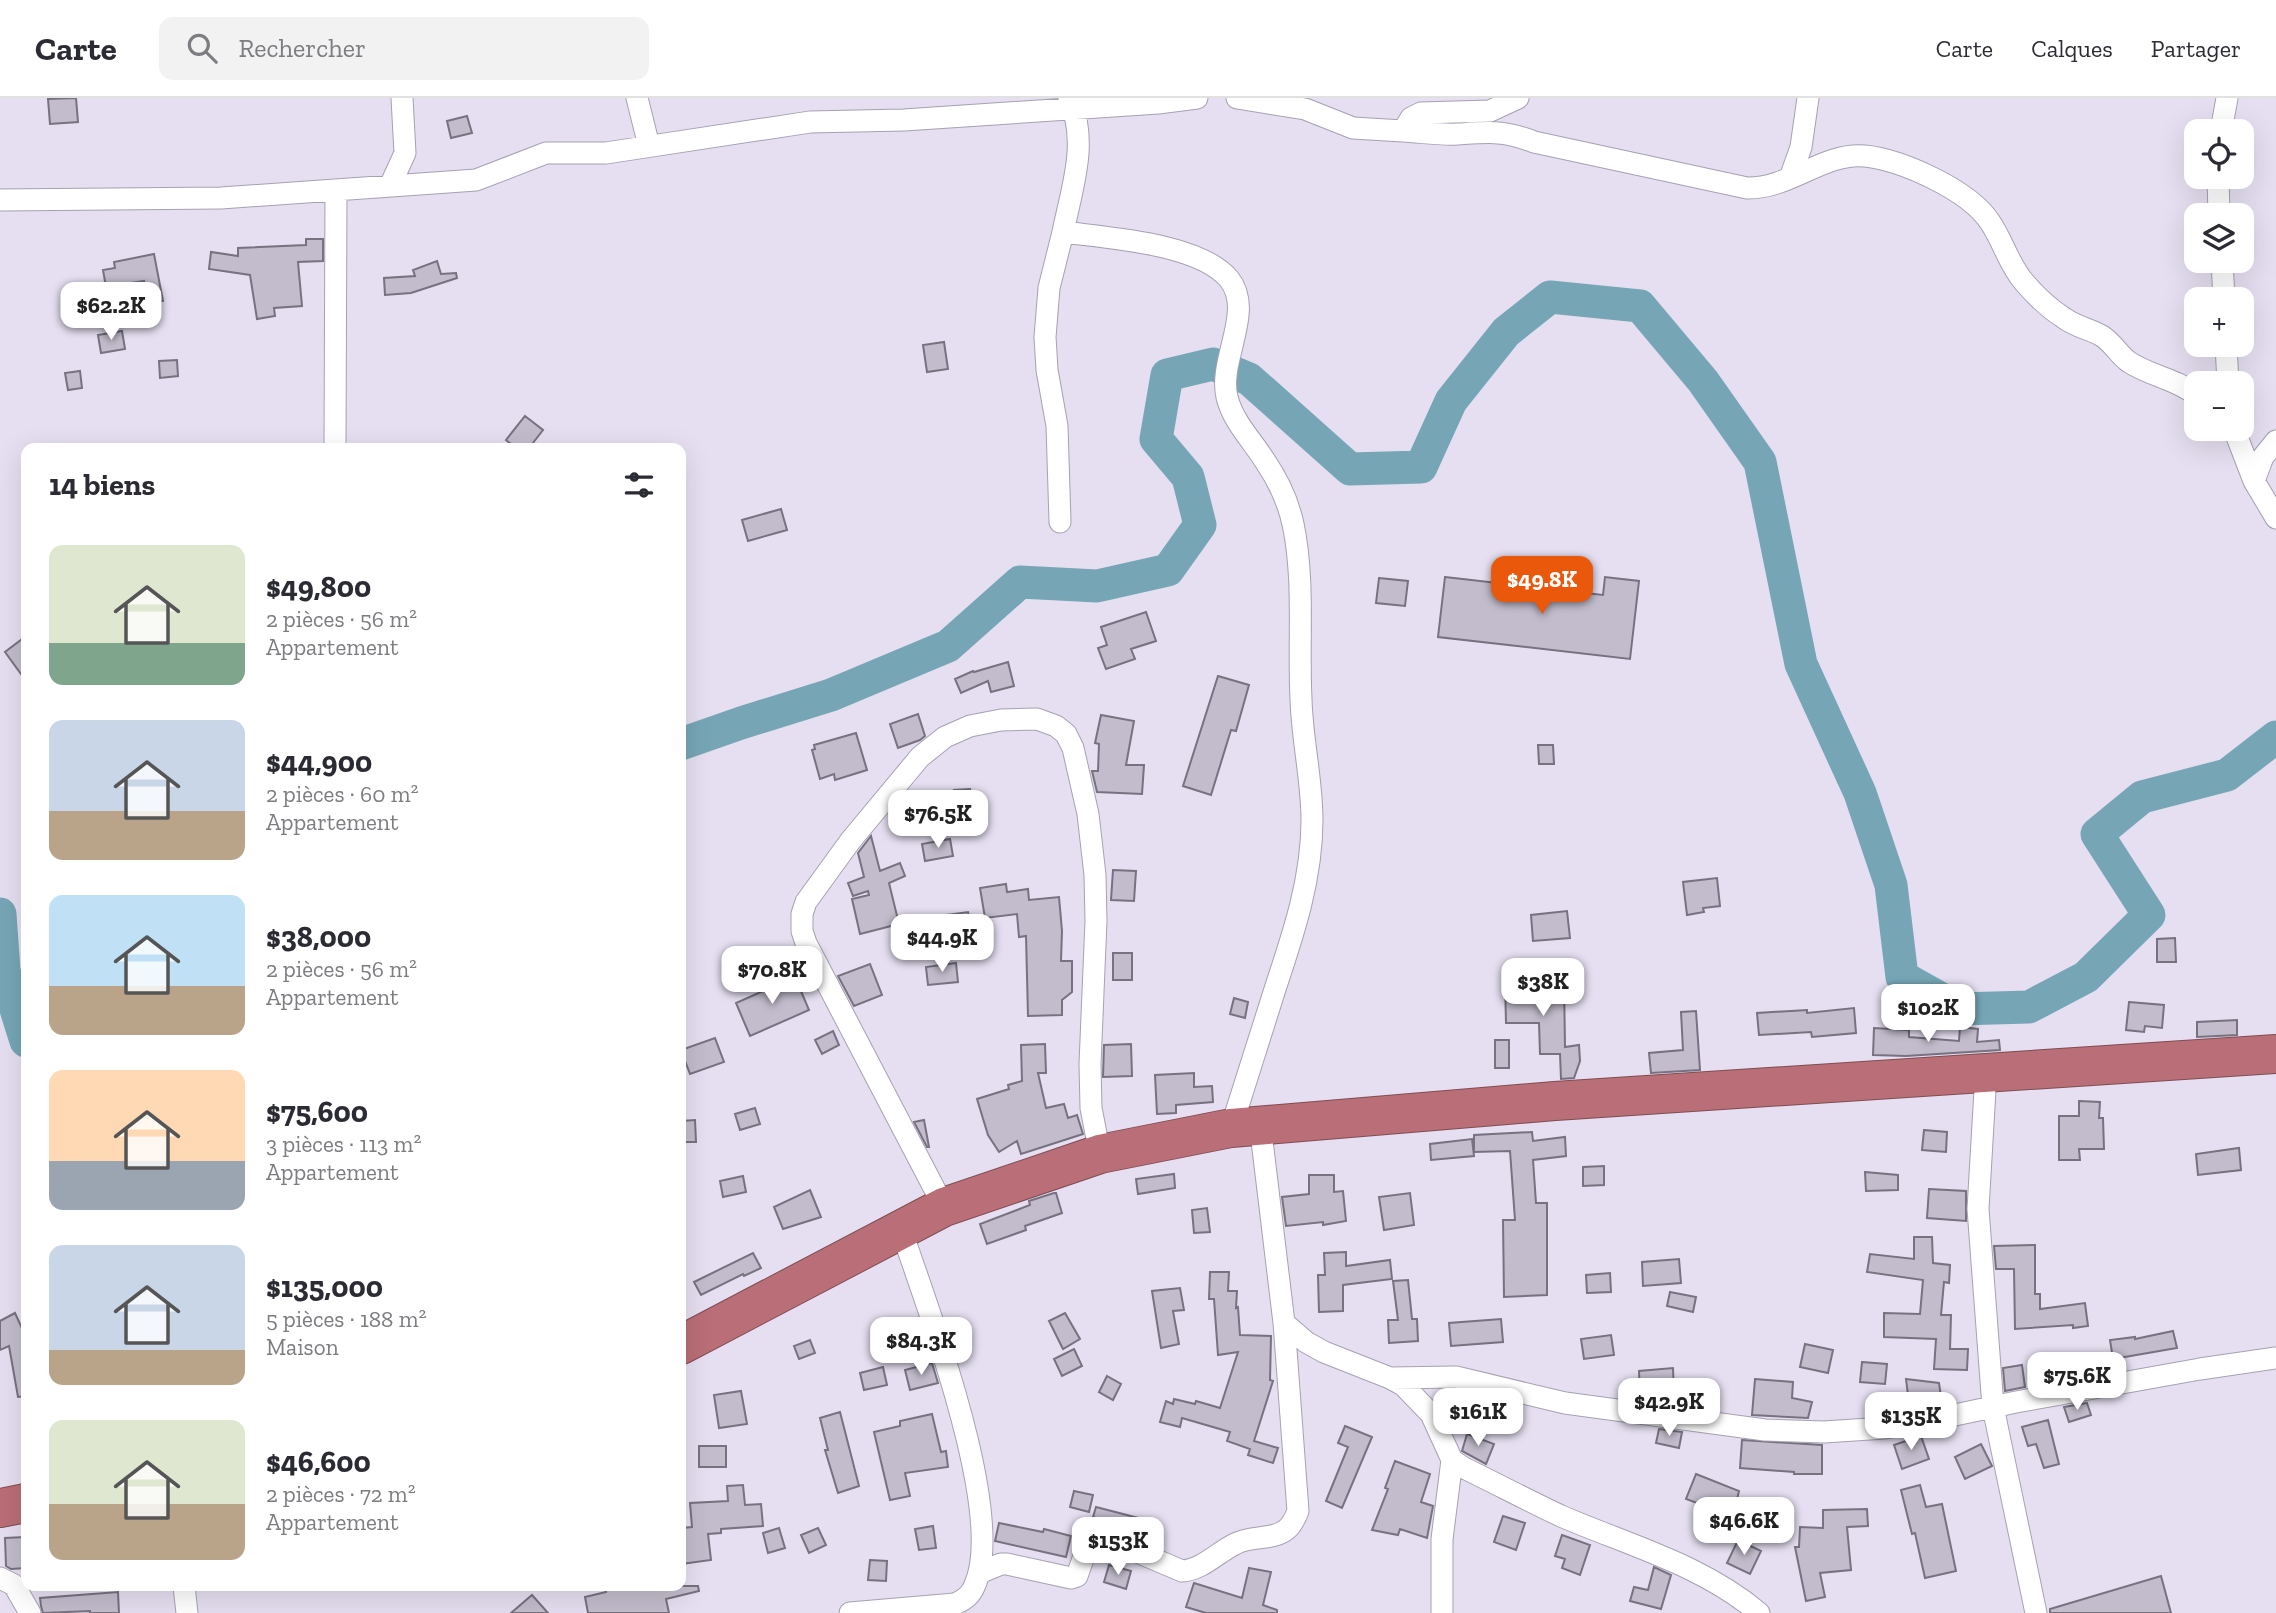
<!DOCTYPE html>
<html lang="fr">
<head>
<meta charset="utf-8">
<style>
  :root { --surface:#fff; --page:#f2f2f3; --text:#2b2b33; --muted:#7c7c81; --line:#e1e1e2; --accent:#ea580c }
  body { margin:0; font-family:"Zilla Slab",serif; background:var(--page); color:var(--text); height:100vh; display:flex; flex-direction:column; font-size:26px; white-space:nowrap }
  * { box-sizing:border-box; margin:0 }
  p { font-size:23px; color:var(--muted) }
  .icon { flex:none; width:38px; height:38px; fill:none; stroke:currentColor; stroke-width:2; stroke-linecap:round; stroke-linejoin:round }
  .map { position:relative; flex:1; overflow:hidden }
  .drawer { position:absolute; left:21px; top:345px; width:665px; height:1148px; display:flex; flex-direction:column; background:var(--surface); border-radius:14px; box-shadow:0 7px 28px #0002 }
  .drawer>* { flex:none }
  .controls { position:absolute; left:2184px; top:21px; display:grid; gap:14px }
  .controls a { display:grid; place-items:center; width:70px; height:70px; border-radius:14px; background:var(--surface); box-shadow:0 7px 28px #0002; font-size:35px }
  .price { position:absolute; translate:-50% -60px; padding:0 16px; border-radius:14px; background:#fff; color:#222; font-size:23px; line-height:46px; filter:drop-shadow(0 2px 4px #0008) }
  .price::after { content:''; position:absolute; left:50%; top:42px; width:21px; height:16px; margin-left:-10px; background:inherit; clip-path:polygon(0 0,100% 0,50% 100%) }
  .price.on { background:var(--accent); color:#fff }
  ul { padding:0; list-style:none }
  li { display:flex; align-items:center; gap:21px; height:175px; padding:0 28px }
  li span { display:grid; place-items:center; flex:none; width:196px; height:140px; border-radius:14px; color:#555 }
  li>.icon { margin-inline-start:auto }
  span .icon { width:84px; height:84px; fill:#fffc; stroke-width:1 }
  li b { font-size:30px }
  h2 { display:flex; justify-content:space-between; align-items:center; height:84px; padding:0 28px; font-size:30px }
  header { display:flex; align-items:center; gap:42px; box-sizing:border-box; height:98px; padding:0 35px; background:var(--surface); border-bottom:2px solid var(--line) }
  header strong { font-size:33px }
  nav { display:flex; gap:38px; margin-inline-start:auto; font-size:24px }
  .search { width:490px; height:63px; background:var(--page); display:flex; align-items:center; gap:18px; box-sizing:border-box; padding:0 24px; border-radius:14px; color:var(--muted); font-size:26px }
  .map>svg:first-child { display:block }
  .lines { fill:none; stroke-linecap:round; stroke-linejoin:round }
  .river { stroke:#76a6b6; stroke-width:33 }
  .building { fill:#c2bccc; stroke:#777180; stroke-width:2 }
  .street-casing { stroke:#a6a1b1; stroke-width:23 }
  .highway-casing { stroke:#7f4d54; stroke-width:40 }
  .street { stroke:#fff; stroke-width:21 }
  .highway { stroke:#ba6e77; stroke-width:38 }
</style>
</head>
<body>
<header>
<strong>Carte</strong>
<div class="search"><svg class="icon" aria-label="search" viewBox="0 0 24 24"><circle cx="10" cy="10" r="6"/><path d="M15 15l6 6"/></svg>Rechercher</div>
<nav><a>Carte</a><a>Calques</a><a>Partager</a></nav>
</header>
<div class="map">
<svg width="2276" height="1515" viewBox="0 0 2276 1515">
  <rect width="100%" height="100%" fill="#e5dff1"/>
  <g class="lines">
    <path class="river" d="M681 646 741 625 831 597 948 548 1020 484 1097 488 1168 472 1200 427 1188 379 1156 341 1167 277 1213 266 1249 281 1350 371 1421 369 1451 303 1506 234 1550 199 1640 208 1703 283 1760 364 1801 566 1860 695 1891 787 1902 879 1959 911 2029 909 2086 879 2149 817 2097 736 2142 699 2227 677 2276 639
      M0 816 4 873 26 943"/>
  </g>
  <path class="building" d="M76 0 78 24 50 26 48 1Z
    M467 18 472 35 451 40 447 23Z
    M306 141H323V163L298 164 302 208 274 210 275 218 257 221 250 177 209 171 211 154 238 158V150L306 147Z
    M154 156 163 203 146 205 144 183 106 189 103 172 115 170 114 164Z
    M437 163 441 176 456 175 457 180 411 195 385 197 384 180 415 178 413 172Z
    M122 233 125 251 101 255 98 237Z
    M944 244 948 271 927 274 923 247Z
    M177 262 178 278 160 280 159 263Z
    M80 273 82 290 68 292 65 275Z
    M525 318 543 332 529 350H516L506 342Z
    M781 411 787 432 748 443 742 422Z
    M1445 479 1603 497 1605 479 1639 483 1630 561 1438 539Z
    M1379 480 1408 483 1405 508 1376 505Z
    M1146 514 1156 543 1131 551 1135 561 1106 571 1098 550 1107 547 1101 529Z
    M26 538V583L5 554Z
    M1008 564 1014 588 991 594 988 583 961 595 955 581 973 573 974 574Z
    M1218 578 1249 587 1236 633 1231 632 1211 697 1183 688Z
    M918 616 925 638 920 642 898 650 890 626Z
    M1101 617 1134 623 1126 667H1144L1142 696 1097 694 1092 673H1098L1099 646 1095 645Z
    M856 635 867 672 835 682 834 676 820 681 812 652 815 651 814 647Z
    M1538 647H1553L1554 666H1539Z
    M970 691 973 725 958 726 954 692Z
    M871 738 880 773 900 765 905 778 889 785 899 826 860 836 852 801 869 797 868 793 853 798 848 785 864 779 858 755Z
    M950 741 953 758 925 763 922 746Z
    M1113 772 1136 773 1134 803 1111 802Z
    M1717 780 1720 808 1703 810 1704 814 1687 817 1683 784Z
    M1006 786 1007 794 1028 791 1029 802 1059 799 1062 833 1061 863H1072V894L1062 902V917L1028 918 1026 838 1019 839 1017 816 985 820 980 790Z
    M1567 813 1570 840 1533 843 1531 817Z
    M968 814 973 845 950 849 946 817Z
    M2175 840 2176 864H2157V841Z
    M1113 855H1132V882H1113Z
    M956 865 958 884 928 887 926 869Z
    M870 866 882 897 854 908 838 878Z
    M795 879 809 912 750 938 736 905Z
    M1564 882 1565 949 1579 947 1580 963 1574 980 1561 981 1560 956H1540L1539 925H1506L1505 883Z
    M1234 900 1248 904 1245 920 1230 916Z
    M2129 904 2164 907 2162 930 2145 928 2144 934 2126 932Z
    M1854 910 1856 935 1812 939 1811 934 1759 937 1757 915 1807 912V915Z
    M1696 913 1700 972 1651 975 1649 955 1683 952 1681 914Z
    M2237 922V937L2197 939V924Z
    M1960 929 1978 931 1977 944 1999 942 2000 952 1906 958 1873 957 1874 930 1909 932V939L1959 943Z
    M833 933 839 947 822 956 815 942Z
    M715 940 724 964 690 976 681 952Z
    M1495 942H1509V970H1495Z
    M1045 946 1046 975H1038L1046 1010 1064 1006 1068 1020 1077 1017 1083 1036 1021 1056 1017 1043 999 1054 988 1037 977 1001 1009 991 1008 987 1022 983 1021 947Z
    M1131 946 1132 978 1103 979 1104 947Z
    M1194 975V989L1212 988 1213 1004 1176 1007V1015L1157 1016 1155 977Z
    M2079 1003 2100 1004 2099 1020H2103L2104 1051H2079L2080 1062H2059V1018H2079Z
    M755 1010 760 1026 740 1032 735 1016Z
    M695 1022 696 1044H681V1023Z
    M924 1022 929 1049H927L914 1024Z
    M1924 1032 1947 1034 1946 1054 1922 1052Z
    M1532 1034 1533 1043 1565 1039 1566 1058 1533 1062 1536 1105H1547V1197L1504 1199 1503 1122H1515L1510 1053 1474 1054V1037Z
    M1472 1041 1474 1058 1431 1062 1430 1046Z
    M2239 1050 2241 1072 2198 1077 2196 1056Z
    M1604 1068V1087L1583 1088V1069Z
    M1865 1074 1898 1077V1092L1866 1093Z
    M1174 1076 1175 1090 1138 1096 1136 1081Z
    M1309 1077H1334V1094L1343 1093 1346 1123 1323 1127V1124L1286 1128 1282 1099 1309 1096Z
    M743 1078 746 1094 723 1099 720 1083Z
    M1929 1091 1966 1093V1123L1927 1120Z
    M810 1092 821 1119 783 1131 774 1109Z
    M1054 1095H1056L1062 1115 1025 1128 1026 1132 987 1146 980 1126 1030 1107 1029 1103Z
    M1410 1095 1414 1127 1384 1132 1379 1099Z
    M1207 1110 1210 1134 1194 1135 1192 1112Z
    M1914 1139H1932L1933 1165 1950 1167 1949 1185 1944 1184 1941 1217H1951L1950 1251H1968L1967 1272 1934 1271 1936 1241 1884 1239V1215L1920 1216 1923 1182 1867 1174 1870 1156 1914 1161Z
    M2035 1147V1196H2040V1211L2085 1205 2088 1228 2073 1230V1227L2015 1231 2014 1171H1996L1994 1148Z
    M1346 1154V1168L1390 1162 1392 1181 1343 1187V1213L1319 1214 1318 1177H1325L1324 1155Z
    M753 1155 761 1170 744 1178 743 1176 701 1197 694 1184Z
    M1679 1161 1681 1185 1643 1188 1642 1164Z
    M1210 1174H1229L1228 1193H1237L1236 1210 1238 1209 1240 1237 1271 1238 1270 1282 1273 1283 1254 1343 1278 1350 1273 1365 1248 1357 1250 1351 1227 1343 1230 1334 1182 1320 1180 1329 1160 1324 1166 1303 1173 1306 1174 1301 1195 1306 1196 1303 1220 1310 1238 1254 1218 1257 1214 1201H1209Z
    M1610 1175 1611 1194 1587 1195 1586 1177Z
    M1408 1182 1412 1221H1417L1418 1243 1389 1245 1388 1222H1398L1393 1183Z
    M1180 1190 1184 1212 1173 1213 1179 1246 1161 1250 1152 1193Z
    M1670 1194 1696 1199 1693 1214 1667 1208Z
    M15 1215 26 1239V1298L18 1299 9 1248 0 1252V1223Z
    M1065 1215 1080 1241 1063 1251 1049 1223Z
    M1501 1221 1503 1244 1451 1248 1449 1225Z
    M2173 1233 2177 1250 2113 1261 2110 1242 2135 1239V1241Z
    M1611 1237 1614 1257 1584 1261 1581 1241Z
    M810 1242 815 1255 799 1261 794 1248Z
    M1805 1246 1833 1252 1828 1275 1800 1269Z
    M1074 1251 1082 1268 1062 1278 1054 1261Z
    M1862 1264 1887 1266 1885 1286 1860 1284Z
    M932 1265 938 1285 910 1292 905 1272Z
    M2022 1267 2025 1289 2005 1293 2003 1270Z
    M883 1269 887 1287 864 1292 860 1275Z
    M1673 1270 1674 1297 1640 1299 1639 1273Z
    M1107 1278 1121 1286 1113 1302 1099 1294Z
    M1755 1281 1793 1284 1792 1300 1812 1304 1808 1320 1752 1317Z
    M1906 1281 1939 1285 1942 1306 1910 1313Z
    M741 1293 747 1326 719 1330 714 1297Z
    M2087 1305 2091 1317 2069 1324 2064 1309Z
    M840 1314 859 1388 838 1395 825 1352H828L820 1320Z
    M932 1316 941 1354 946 1353 948 1369 905 1375 910 1398 890 1402 874 1334 900 1328V1323Z
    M2048 1322 2059 1366 2044 1370 2036 1346 2028 1348 2022 1329Z
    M1345 1328 1372 1339 1342 1410 1326 1403 1348 1349 1338 1345Z
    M1659 1331 1682 1334 1679 1350 1656 1345Z
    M1467 1336 1494 1346 1486 1366 1462 1353Z
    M1921 1338 1929 1361 1902 1371 1894 1347Z
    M1742 1342 1822 1347V1376H1794V1374L1740 1370Z
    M1981 1346 1992 1368 1965 1381 1955 1359Z
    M699 1348H726V1369H699Z
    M1395 1363 1430 1376 1421 1404 1433 1408 1427 1440 1400 1431 1398 1437 1372 1432 1388 1391 1385 1390Z
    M1696 1376 1739 1393 1734 1414 1713 1411 1686 1401Z
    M743 1387 745 1407 761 1406 763 1428 721 1431V1435L708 1436 711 1462 681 1466V1430L692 1429 690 1405 728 1403 727 1388Z
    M1920 1387 1926 1409 1942 1406 1956 1473 1925 1480 1915 1435 1912 1436 1901 1392Z
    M1074 1393 1093 1397 1089 1414 1070 1409Z
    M1096 1409 1150 1423 1144 1439 1131 1434 1130 1437 1103 1436 1106 1423 1093 1419Z
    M1867 1411 1868 1428 1847 1429 1851 1472 1820 1475 1825 1499 1806 1503 1795 1449H1799L1800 1429 1823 1430V1412Z
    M1503 1418 1525 1425 1516 1452 1494 1444Z
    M999 1425 1043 1434 1044 1431 1071 1438 1066 1459 995 1443Z
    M933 1428 936 1450 919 1452 915 1431Z
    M779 1430 785 1450 768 1455 763 1435Z
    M818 1430 826 1447 809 1455 801 1437Z
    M1562 1437 1590 1447 1580 1477 1562 1470 1565 1461 1555 1458Z
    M25 1439 26 1470 11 1471 6 1468 5 1440Z
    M1738 1442 1761 1453 1750 1476 1727 1465Z
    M870 1462 887 1463 886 1483 868 1482Z
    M1109 1467 1131 1473 1126 1491 1104 1484Z
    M1654 1469 1671 1477 1661 1511 1630 1503 1634 1489 1648 1492Z
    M1249 1470 1271 1474 1263 1507 1277 1512V1515H1206L1186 1509 1194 1485 1242 1500Z
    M2161 1478 2171 1515H2050V1511Z
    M605 1488H698L699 1493 666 1501 669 1515H588L585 1499 606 1494Z
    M118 1494 119 1515H90V1513L43 1515 41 1508 40 1500Z
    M532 1497 548 1515H511Z"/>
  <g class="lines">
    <defs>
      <path id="street" d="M637 0 649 48
        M1069 0C1089 44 1072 89 1063 134 1107 140 1199 145 1229 181 1255 213 1218 262 1227 299 1233 324 1252 342 1265 363 1278 382 1288 403 1293 426 1305 483 1298 542 1301 601 1302 641 1312 682 1312 722 1312 780 1294 834 1276 888 1261 935 1246 983 1231 1030
        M1237 0 1305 11 1353 30 1403 33 1411 20 1421 15 1490 13 1518 0
        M1403 33C1421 34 1440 37 1458 36 1489 34 1504 32 1534 44L1747 90C1789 91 1824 54 1865 58 1902 62 1969 92 1990 124 2003 143 2009 167 2024 184 2035 197 2050 211 2064 220 2076 229 2090 231 2102 238 2113 245 2119 257 2129 264 2150 278 2177 281 2196 297
        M2221 33 2227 0
        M2218 79 2219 117
        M1790 80 1801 49 1808 0
        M390 88 405 55 402 0
        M0 102 221 100 476 82 546 55H606L810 24 904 22 1158 5 1197 0
        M2222 163 2224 201
        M2226 247 2228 285
        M2234 331 2254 383 2276 420
        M335 350 336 92
        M2254 383 2263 359 2276 343
        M1060 424 1057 328 1047 272 1045 239 1049 190 1063 134
        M1986 975 1978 1111 1993 1309 2036 1515
        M1260 1026 1284 1225 1306 1244 1324 1254 1390 1280 1403 1287 1431 1316 1452 1362 1464 1370C1497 1386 1529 1403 1561 1418 1628 1447 1703 1467 1759 1515
        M944 1109 806 845 802 833V816L806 804 851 742 920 659 945 639 970 628 1001 622 1037 621 1056 628 1066 636 1073 650 1088 716 1095 777 1096 823 1090 966 1091 1010 1100 1056
        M1390 1280 1456 1279 1565 1305 1765 1332 1824 1334 1885 1330 1922 1324 2016 1304 2200 1271 2276 1260
        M979 1475 1001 1466H1007L1071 1480 1077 1478 1085 1455 1089 1453 1128 1450 1182 1473C1202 1472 1218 1454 1235 1446 1251 1437 1273 1443 1287 1431 1293 1426 1295 1420 1298 1413L1284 1225
        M0 1480 14 1487 30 1515
        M184 1488 187 1515
        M850 1515 955 1506C964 1502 970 1498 974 1489 1008 1418 926 1207 901 1131
        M1442 1515V1441L1452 1362"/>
      <path id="highway" d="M681 1247 944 1109 1100 1056 1231 1030 1555 1003 2276 956
        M0 1410 26 1405"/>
    </defs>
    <use href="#street" class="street-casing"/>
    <use href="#highway" class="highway-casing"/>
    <use href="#street" class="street"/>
    <use href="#highway" class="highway"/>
  </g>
</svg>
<div class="controls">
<a><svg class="icon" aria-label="locate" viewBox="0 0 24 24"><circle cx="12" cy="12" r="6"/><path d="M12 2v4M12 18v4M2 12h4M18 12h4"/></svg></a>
<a><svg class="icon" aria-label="layers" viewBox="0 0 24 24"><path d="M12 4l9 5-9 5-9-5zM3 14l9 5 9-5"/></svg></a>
<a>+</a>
<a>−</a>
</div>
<b class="price" style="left:111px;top:244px">$62.2K</b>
<b class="price on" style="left:1542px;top:518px">$49.8K</b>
<b class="price" style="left:938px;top:752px">$76.5K</b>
<b class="price" style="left:942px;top:876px">$44.9K</b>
<b class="price" style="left:772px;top:908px">$70.8K</b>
<b class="price" style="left:1543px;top:920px">$38K</b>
<b class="price" style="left:1928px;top:946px">$102K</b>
<b class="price" style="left:921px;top:1279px">$84.3K</b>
<b class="price" style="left:2077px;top:1314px">$75.6K</b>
<b class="price" style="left:1669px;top:1340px">$42.9K</b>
<b class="price" style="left:1478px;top:1350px">$161K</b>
<b class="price" style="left:1911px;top:1354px">$135K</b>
<b class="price" style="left:1744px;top:1459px">$46.6K</b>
<b class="price" style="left:1118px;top:1479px">$153K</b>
<section class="drawer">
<h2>14 biens<svg class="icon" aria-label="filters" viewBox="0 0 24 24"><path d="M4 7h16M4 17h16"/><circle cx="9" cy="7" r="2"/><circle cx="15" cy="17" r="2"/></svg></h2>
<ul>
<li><span style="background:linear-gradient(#dfe7d0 70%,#7fa58c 0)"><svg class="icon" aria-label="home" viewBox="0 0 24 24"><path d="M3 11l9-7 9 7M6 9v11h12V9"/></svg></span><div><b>$49,800</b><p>2 pièces · 56 m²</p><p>Appartement</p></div></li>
<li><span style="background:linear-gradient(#c9d6e8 65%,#b9a48a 0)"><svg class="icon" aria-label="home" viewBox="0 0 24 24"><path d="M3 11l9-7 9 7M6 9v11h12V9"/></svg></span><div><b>$44,900</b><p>2 pièces · 60 m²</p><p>Appartement</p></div></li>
<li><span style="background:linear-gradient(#bfe0f5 65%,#b9a48a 0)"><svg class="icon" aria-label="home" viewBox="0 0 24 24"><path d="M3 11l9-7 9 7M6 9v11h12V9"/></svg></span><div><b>$38,000</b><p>2 pièces · 56 m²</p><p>Appartement</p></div></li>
<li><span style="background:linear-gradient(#ffd9b3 65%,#9aa5b1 0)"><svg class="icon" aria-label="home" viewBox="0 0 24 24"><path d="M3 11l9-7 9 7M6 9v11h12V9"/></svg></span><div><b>$75,600</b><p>3 pièces · 113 m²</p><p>Appartement</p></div></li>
<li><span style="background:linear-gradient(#c9d6e8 75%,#b9a48a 0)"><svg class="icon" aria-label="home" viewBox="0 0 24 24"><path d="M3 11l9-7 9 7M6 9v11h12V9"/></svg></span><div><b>$135,000</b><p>5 pièces · 188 m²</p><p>Maison</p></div></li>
<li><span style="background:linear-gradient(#dfe7d0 60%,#b9a48a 0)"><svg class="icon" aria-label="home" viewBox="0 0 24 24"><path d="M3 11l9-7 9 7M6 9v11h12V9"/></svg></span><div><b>$46,600</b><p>2 pièces · 72 m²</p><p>Appartement</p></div></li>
</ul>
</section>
</div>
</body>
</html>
